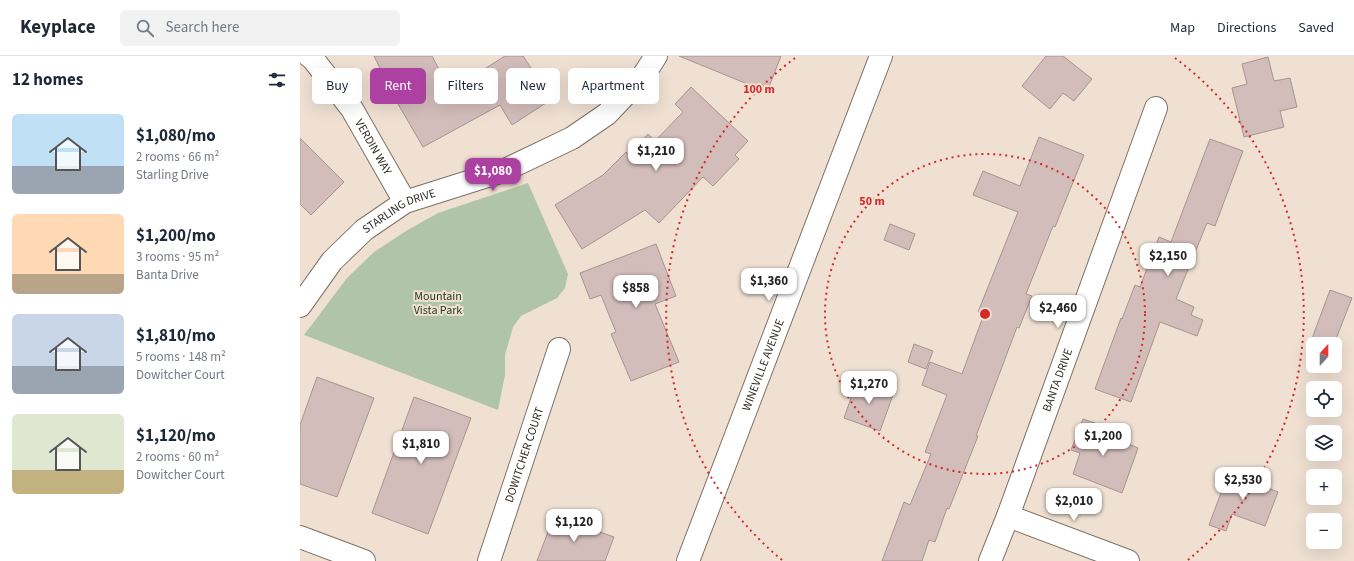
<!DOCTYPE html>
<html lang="en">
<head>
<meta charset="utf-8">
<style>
  :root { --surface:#fff; --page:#f2f2f3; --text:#1f2937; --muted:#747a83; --line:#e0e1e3; --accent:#ad41a1 }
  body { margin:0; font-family:"Source Sans 3",sans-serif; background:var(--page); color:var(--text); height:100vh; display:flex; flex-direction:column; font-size:15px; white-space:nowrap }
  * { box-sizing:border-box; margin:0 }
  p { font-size:13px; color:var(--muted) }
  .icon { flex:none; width:22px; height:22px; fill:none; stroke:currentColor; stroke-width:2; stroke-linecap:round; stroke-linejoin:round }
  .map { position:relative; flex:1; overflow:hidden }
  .sheet { display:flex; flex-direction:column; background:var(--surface); width:300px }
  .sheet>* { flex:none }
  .guide { position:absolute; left:12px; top:12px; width:380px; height:36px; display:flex; gap:8px }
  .needle { width:26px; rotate:21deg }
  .tools { position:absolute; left:1006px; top:281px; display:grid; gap:8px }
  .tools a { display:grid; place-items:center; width:36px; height:36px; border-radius:6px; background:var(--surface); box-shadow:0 4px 16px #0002; font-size:20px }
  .price { position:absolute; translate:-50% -34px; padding:0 9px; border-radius:8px; background:#fff; color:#222; font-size:13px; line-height:26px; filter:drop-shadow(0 1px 2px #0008) }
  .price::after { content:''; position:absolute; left:50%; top:24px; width:12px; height:9px; margin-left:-6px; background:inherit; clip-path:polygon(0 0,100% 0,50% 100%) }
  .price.selected { background:var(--accent); color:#fff }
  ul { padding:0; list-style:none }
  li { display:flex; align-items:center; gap:12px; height:100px; padding:0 12px }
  li span { display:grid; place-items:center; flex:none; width:112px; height:80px; border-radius:6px; color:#555 }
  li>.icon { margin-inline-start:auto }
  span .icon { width:48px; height:48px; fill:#fffc; stroke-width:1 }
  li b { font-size:17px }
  h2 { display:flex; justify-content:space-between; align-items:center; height:48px; padding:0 12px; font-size:17px }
  .pill { padding:0 14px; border-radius:6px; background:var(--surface); box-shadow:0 4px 16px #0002; font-size:14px; line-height:36px }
  .pill.selected { background:var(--accent); color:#fff }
  header { display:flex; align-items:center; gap:24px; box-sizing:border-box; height:56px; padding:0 20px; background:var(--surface); border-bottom:1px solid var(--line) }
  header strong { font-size:19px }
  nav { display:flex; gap:22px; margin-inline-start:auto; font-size:14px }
  .search { width:280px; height:36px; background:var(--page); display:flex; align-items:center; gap:10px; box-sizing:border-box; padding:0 14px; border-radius:6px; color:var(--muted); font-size:15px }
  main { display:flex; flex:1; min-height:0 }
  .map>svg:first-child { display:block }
  .green { fill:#b0c4aa }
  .building { fill:#d3bdbb; stroke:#a79391 }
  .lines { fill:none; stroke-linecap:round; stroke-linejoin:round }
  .minor-casing { stroke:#7e7165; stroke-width:24 }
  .major-casing { stroke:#7e7165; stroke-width:24 }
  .minor { stroke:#fff; stroke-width:22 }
  .major { stroke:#fff; stroke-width:22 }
  .ring { fill:none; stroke:#d62828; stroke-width:2; stroke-dasharray:2 4 }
  .labels { text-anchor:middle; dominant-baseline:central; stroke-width:4; stroke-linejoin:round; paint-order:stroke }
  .street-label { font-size:12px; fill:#332d28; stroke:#efe0d2 }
  .park-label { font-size:12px; fill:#1e3c15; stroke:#efe0d2 }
  .centre { fill:#d62828; stroke:#efe0d2; stroke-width:2 }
  .ring-label { font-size:12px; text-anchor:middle; font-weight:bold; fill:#d62828; stroke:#efe0d2; stroke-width:4; stroke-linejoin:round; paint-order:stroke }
</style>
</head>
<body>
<header>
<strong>Keyplace</strong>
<div class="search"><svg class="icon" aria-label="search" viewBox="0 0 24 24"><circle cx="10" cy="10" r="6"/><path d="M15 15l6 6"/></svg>Search here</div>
<nav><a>Map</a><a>Directions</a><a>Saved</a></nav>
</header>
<main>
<section class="sheet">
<h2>12 homes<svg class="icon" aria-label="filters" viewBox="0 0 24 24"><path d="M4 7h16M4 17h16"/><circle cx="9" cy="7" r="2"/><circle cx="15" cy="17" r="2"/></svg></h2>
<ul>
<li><span style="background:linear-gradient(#bfe0f5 65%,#9aa5b1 0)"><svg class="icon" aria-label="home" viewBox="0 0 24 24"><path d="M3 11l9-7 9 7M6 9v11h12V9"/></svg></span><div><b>$1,080/mo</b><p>2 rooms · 66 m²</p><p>Starling Drive</p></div></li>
<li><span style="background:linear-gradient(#ffd9b3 75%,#b9a48a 0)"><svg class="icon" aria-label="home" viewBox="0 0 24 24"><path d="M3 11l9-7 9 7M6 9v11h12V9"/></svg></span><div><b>$1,200/mo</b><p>3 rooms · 95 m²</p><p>Banta Drive</p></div></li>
<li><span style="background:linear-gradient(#c9d6e8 65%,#9aa5b1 0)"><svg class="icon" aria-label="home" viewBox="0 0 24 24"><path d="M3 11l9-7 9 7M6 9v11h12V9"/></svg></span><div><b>$1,810/mo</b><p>5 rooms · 148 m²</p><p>Dowitcher Court</p></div></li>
<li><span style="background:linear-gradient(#dfe7d0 70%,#c2b280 0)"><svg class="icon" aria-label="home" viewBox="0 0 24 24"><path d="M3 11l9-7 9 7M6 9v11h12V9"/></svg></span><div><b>$1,120/mo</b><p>2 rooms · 60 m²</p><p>Dowitcher Court</p></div></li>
</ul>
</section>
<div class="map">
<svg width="1054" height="505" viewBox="0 0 1054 505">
  <rect width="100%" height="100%" fill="#efe0d2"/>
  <path class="green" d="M228 127 268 218 265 232 257 242 221 260 213 271 205 299V319L198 354 4 279 47 222 74 196 106 175 138 157Z"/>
  <path class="building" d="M74 0H132L145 25 156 19 161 28 205 0H223L252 43 212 69 200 49 123 91 94 41Z
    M379 0H481L467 36Z
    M746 0H763L792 23 774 45 763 37 750 53 722 30Z
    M968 1 974 25 990 22 997 51 980 55 984 71 944 81 932 32 947 28 942 8Z
    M391 31 448 85 435 99 439 103 413 130 403 121 359 167 345 154 282 193 255 149 303 119 326 96 329 99 348 78 355 85 383 56 375 48Z
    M739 81 784 99 755 171 753 170 726 238 732 240 719 272 717 271 676 380H678L649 453 647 452 635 486 629 484 622 505H582L604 446 610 449 631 398 625 396 647 339 622 329 630 306 662 318 684 258 678 256 718 156 673 139 683 115 720 130Z
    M0 82 44 126 11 159 0 148Z
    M910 83 943 95 915 170 907 167 876 243 894 251 891 259 903 264 897 280 860 266 831 346 795 333 821 262 822 263 835 229 840 231 859 181 871 186Z
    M590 168 615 178 609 194 584 184Z
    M356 188 376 240 355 248 379 306 331 325 311 278 316 276 301 239 290 243 280 217Z
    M1030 234 1052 242 1034 288H1010Z
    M614 288 633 295 626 313 608 306Z
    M17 321 74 342 37 441 0 428V369Z
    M558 322 594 336 580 375 544 362Z
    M114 341 171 362 128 478 72 457Z
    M783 363 806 371 803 378 838 392 822 437 773 418 780 397 771 394Z
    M930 413 946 418 945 423 978 436 965 470 932 458 926 475 909 469Z
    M254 460 314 481 305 505H237Z"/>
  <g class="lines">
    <defs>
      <g id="minor">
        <path id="s1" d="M9 0 13 3 52 53 105 146"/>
        <path id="s2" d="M0 250 32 205 64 174 105 146 203 115 272 82 307 58 343 20 356 0"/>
        <path d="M708 460 828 505"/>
        <path d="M0 481 64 505"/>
        <path id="s3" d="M189 505 259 293"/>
        <path id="s4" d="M690 505 708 460 856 52"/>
      </g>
      <g id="major">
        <path id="s5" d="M388 505 581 0"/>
      </g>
    </defs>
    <use href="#minor" class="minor-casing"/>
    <use href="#major" class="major-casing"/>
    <use href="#minor" class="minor"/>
    <use href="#major" class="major"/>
  </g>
  <g class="ring">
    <circle cx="685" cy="258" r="160"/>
    <path d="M482 504A319 319 0 0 1 495 2M875 2A319 319 0 0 1 888 504"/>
  </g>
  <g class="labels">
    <g class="street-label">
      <text stroke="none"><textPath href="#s1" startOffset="112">VERDIN WAY</textPath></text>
      <text stroke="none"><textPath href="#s2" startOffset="140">STARLING DRIVE</textPath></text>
      <text stroke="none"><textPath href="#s5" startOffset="210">WINEVILLE AVENUE</textPath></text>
      <text stroke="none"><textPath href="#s4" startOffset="193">BANTA DRIVE</textPath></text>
      <text stroke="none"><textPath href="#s3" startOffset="112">DOWITCHER COURT</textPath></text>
    </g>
    <g class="park-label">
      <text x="138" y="240">Mountain<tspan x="138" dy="14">Vista Park</tspan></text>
    </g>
  </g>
  <circle cx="685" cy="258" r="6" class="centre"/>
  <g class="ring-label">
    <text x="459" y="37">100 m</text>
    <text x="572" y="149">50 m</text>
  </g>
</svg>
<div class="tools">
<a><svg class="needle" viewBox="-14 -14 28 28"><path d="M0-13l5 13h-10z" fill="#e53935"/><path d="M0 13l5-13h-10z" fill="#747a83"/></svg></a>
<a><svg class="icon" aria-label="locate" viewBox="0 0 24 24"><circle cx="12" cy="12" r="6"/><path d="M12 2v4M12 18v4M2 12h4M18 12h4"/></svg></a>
<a><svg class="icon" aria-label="layers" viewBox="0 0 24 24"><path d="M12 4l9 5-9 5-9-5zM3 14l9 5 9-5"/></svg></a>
<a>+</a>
<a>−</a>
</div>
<b class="price" style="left:356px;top:116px">$1,210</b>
<b class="price selected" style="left:193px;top:136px">$1,080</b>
<b class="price" style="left:868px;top:221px">$2,150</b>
<b class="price" style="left:469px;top:246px">$1,360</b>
<b class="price" style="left:336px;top:253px">$858</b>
<b class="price" style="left:758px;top:273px">$2,460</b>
<b class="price" style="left:569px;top:349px">$1,270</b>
<b class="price" style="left:803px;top:401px">$1,200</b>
<b class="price" style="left:121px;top:409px">$1,810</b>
<b class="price" style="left:943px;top:445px">$2,530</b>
<b class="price" style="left:774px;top:466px">$2,010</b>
<b class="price" style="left:274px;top:487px">$1,120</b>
<div class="guide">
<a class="pill">Buy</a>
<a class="pill selected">Rent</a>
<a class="pill">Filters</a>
<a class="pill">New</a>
<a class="pill">Apartment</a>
</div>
</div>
</main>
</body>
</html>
